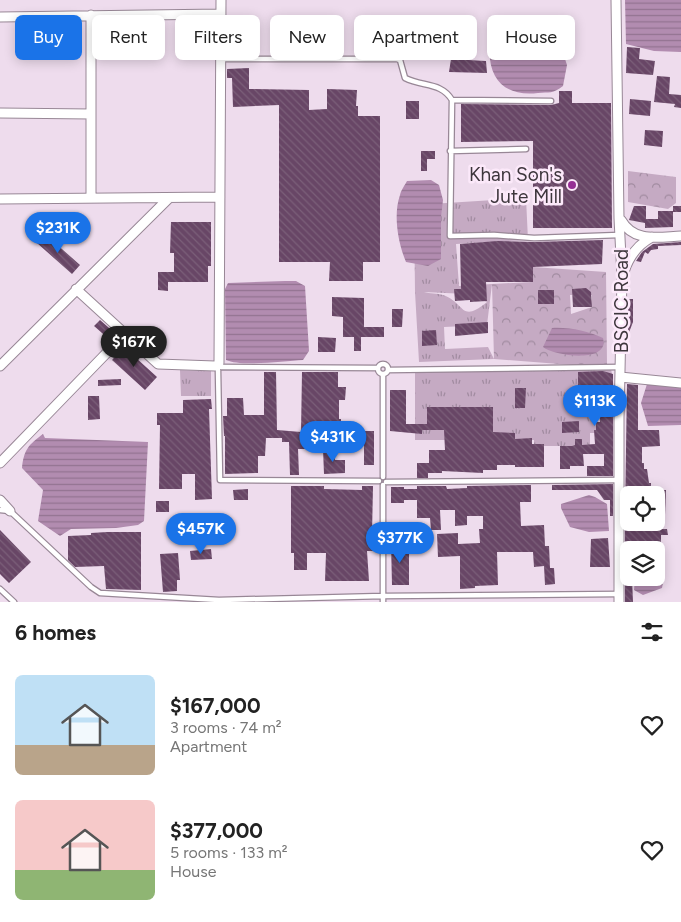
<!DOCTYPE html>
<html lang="en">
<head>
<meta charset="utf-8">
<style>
  :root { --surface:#fff; --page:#f2f2f2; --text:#222; --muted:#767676; --accent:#1a73e8 }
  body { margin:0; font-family:Figtree,sans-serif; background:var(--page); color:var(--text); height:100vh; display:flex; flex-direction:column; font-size:19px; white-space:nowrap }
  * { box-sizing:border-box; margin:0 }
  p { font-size:16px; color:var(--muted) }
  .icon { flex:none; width:28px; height:28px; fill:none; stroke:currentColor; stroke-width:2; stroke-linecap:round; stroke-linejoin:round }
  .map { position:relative; height:602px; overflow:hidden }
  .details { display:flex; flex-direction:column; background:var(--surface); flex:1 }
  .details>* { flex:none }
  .guide { position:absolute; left:15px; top:15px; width:651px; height:45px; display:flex; gap:10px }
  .controls { position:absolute; left:620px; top:486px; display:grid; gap:10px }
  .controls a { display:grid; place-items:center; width:45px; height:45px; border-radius:8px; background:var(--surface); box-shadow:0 2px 12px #0003; font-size:25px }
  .price { position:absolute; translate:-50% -42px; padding:0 11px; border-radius:18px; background:var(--accent); color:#fff; font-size:16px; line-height:32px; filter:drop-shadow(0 1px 2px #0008) }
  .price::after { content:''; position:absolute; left:50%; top:30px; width:15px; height:11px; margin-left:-8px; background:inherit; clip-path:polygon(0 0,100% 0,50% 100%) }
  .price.on { background:#222; color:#fff }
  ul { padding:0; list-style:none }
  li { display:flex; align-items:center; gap:15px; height:125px; padding:0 15px }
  li span { display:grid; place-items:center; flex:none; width:140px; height:100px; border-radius:8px; color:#555 }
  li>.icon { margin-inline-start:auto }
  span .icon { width:60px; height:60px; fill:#fffc; stroke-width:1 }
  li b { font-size:21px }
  h2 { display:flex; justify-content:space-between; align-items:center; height:60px; padding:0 15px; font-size:21px }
  .tag { padding:0 18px; border-radius:8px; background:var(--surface); box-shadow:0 2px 12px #0003; font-size:18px; line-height:45px }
  .tag.on { background:var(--accent); color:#fff }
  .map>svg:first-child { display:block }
  .grass { fill:url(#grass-tufts); fill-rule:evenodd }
  .forest { fill:url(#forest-crowns); fill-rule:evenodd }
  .water { fill:url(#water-rules) }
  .building { fill:url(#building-back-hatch) }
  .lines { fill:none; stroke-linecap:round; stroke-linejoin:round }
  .service-casing { stroke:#988796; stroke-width:7 }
  .minor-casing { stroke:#988796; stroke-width:11 }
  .service { stroke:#fff; stroke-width:4.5 }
  .minor { stroke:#fff; stroke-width:9 }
  .poi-dot { fill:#952f94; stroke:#fce9fa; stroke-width:2 }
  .labels { text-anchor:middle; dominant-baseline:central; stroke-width:5; stroke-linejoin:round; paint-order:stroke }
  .poi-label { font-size:19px; fill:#3d363c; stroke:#fce9fa; text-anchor:end }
  .street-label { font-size:19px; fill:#3d363c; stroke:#fce9fa }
</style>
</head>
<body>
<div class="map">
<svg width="681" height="602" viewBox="0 0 681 602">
  <defs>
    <pattern id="grass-tufts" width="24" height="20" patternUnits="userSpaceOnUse" patternTransform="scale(1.25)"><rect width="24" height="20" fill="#c5aac3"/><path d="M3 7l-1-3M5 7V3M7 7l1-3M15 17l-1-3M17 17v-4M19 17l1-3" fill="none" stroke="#a18ba0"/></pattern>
    <pattern id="forest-crowns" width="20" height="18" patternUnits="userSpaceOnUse" patternTransform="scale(1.25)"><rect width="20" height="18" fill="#c5aac3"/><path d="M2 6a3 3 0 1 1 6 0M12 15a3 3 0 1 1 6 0" fill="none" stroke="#a18ba0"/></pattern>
    <pattern id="water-rules" width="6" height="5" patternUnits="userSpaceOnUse" patternTransform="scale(1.25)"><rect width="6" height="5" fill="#b28cb0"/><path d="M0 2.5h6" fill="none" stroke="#927390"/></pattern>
    <pattern id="building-back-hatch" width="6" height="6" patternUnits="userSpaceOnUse" patternTransform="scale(1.25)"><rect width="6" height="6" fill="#684666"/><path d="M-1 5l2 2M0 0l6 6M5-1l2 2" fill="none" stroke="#7b5f79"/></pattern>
  </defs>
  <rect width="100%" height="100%" fill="#eedced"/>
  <path class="grass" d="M526 198 528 240 456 244 459 286 492 284 487 325 444 327 445 349 488 347 494 359 419 362 415 292 414 205ZM424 292 467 294 487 302C460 324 466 303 443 295 438 293 429 294 424 292Z
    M415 369H611L613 379V394L601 405V412L597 414V433H590V446H534V440H415Z
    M180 370 211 371V396H181Z"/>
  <path class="forest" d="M628 171 676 177V203L668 209 628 202Z
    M533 267 606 272 607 364 572 365 494 359 492 284 533 282ZM570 295H592V307L571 314Z"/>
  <path class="water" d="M625 0H681V52L654 51 626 44Z
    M520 16 554 17 563 22 565 37 563 53 567 65 563 86C553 94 549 92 538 93 504 97 487 78 490 45 491 35 491 28 496 20Z
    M431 180 439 185 443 200 441 217V259L428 266 406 262C398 243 393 215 400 195 401 190 405 185 407 181Z
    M285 281H296L305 286 309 351 303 360C285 361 241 367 226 360L225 289 228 283Z
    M552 328C569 327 588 331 603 338 610 364 554 356 543 347Z
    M647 384 681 388V425L648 426 641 403Z
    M43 434 45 438 148 442 144 521 138 525 116 528 71 529 60 536 38 521 43 490 22 468C24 450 28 445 43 434Z
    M589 495 595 497 607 504 609 531 589 532 570 527 561 508V504Z
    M656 570H662L665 572 662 588 643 595 634 590 635 578H656Z"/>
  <path class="building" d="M238 19V40H229L228 20Z
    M627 47 640 48 639 59 655 61 653 75 626 73Z
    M451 59 486 61 487 73 449 72Z
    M249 68V89L309 90V110L327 109V89L357 90 356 106H358V116H380V262H363V281H329L330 262H279V105L233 107 232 78H227V69Z
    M657 76 670 77 669 94 681 95V108L674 107 675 104 654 102Z
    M559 91H572V103H611L612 228H533V141L461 142V104L551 105 559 103Z
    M630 99 651 101 650 116 629 114Z
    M406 101H419V119H406Z
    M645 130 663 131 662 147 644 145Z
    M421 151H435V159H427V171H421Z
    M634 206H646V219H658V211H673V206H681V212H673V227L645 228V223L629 220Z
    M171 222H211V266H208V282H168V291L158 290V272H174V253H170Z
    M45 234 80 265 72 274 37 243Z
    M603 240 602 264 533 267V282H486L487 301 470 302V300L455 301 454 289H461L460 244 497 241 534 242Z
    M681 242V245L658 246V249L651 250 648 254 645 252 641 262 636 261 642 252 653 244Z
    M586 288 591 292 592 307H573L572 289Z
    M538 290H554V304H538Z
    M332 297 364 298V327H384V337H361V351H354V337H343V317L332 316Z
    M628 299H633V322L628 335Z
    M392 309H403L402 327H392Z
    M100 320 116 334 110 340 94 326Z
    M488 322V333L455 336V324Z
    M436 330 437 345 422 346V331Z
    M318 337 336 338 335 352H318Z
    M124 347 157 377 145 390 112 360Z
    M603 371 613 374V476H587V466H604V454H583L584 466H570V469H560V446H572L575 445V439H582V445L595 444 594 430H596V422H600L599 410H602L601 395H587V386H578V372Z
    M264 372H276L277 430 301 432 302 372H338V387H346L345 400H339V419H341V428H316V449H298L299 475H290L289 442H282V438H266L265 456H258V473L225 474V436H224L223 416H227V398H243L244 415H264Z
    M121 379V385L98 386V380Z
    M627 384 638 385V430H659L660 446 642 447V463H644V469H647L649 483H651V495H629V515L625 516Z
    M515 388H526L525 408H515Z
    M390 390H406V424H427V407H493V432L515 433V439L532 438V444H544V467H515V465H497V470H483V473L442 471V473H428V478H417V463H429V450H445L444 430H422V434L390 431Z
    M88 396H99L100 419 88 420Z
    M211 399 212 409H209L212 499 195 500V474H182V489H159L160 425H157V413H183V400Z
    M579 421V432L562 433V422Z
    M364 431H374V465H364Z
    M334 448 335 460H345V473L324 474 323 449Z
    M613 484V516H610V500H604L597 490H552V485Z
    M531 485V502H520L521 526 544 525 545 546H549L550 568H554L555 584 545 585 544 566 534 567 533 552H497L498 585 475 586V588L460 589V556L438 557 437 534 458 533V544L480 543 479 529H483V516H467V525L455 526V510H440L441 530H431L430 518H417V500H404V503H391V487H404V489H417V486H446L447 489 467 488V486Z
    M291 486H324V489L362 490V486H373L372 535H376V551H367L369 581H325L326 553H307V570H294V553H291Z
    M248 489V500H234L233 490Z
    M656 490H666L665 515H656Z
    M156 501H169V512H156Z
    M631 522H646L647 529H667L668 535H661V550H625V528H631Z
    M0 530 31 562 9 583 0 574Z
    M107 532H141V590L106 589 104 566 75 567 68 560V536L91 535V533Z
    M608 538 610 567H590L591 539Z
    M391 543H409V585H392Z
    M211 549 212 559 191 560 190 551Z
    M178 553 180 580H177V591L163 592 160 554Z
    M625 569H629V578H632L633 602H625Z"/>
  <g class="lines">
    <defs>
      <path id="service" d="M221 59H397L400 60 405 78C423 87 441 82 452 100L450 236 494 235 534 238 619 235
        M452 100 551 101
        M450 151 526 149
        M378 369a5 5 0 1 1 10 0a5 5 0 1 1-10 0Z
        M221 367 378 368
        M218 370 220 480 379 481
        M388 370 620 367
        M383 477V374
        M386 482 619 480
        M383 485V602
        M0 510 10 511 91 587 100 593 219 600 383 596 619 594
        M0 589 14 602"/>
      <path id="minor" d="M616 0 619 218 622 277 619 418V602
        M91 15V198
        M0 17 221 14
        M0 113 91 114
        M0 199 220 197
        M621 220C634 243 658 237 681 236
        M624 272C629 256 637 245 652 237
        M76 289 158 364 215 366
        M219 363 221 0
        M0 366 169 198
        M620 377 681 383
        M0 463 125 334
        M0 500 10 511"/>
    </defs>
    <use href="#service" class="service-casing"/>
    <use href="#minor" class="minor-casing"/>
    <use href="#service" class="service"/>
    <use href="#minor" class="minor"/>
  </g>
  <circle class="poi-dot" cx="572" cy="185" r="5"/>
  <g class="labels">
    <g class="poi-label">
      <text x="562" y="174">Khan Son's<tspan x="562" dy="22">Jute Mill</tspan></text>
    </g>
    <g class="street-label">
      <text transform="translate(621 301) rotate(-90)">BSCIC Road</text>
    </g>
  </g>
</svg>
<div class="controls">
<a><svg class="icon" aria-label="locate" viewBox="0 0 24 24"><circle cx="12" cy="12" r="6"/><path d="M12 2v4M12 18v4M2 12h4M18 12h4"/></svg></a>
<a><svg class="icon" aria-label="layers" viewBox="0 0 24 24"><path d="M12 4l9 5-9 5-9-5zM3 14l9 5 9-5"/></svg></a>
</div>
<b class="price" style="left:58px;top:254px">$231K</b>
<b class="price on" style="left:134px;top:368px">$167K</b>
<b class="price" style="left:595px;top:427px">$113K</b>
<b class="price" style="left:333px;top:463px">$431K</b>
<b class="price" style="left:201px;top:555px">$457K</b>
<b class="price" style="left:400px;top:564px">$377K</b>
<div class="guide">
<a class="tag on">Buy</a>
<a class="tag">Rent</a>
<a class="tag">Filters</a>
<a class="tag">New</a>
<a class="tag">Apartment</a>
<a class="tag">House</a>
</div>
</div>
<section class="details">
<h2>6 homes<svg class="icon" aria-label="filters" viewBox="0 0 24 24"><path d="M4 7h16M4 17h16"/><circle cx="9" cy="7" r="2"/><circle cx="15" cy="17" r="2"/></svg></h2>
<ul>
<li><span style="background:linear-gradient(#bfe0f5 70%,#b9a48a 0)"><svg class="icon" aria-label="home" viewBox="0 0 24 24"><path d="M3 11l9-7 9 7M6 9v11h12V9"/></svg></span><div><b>$167,000</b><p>3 rooms · 74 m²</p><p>Apartment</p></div><svg class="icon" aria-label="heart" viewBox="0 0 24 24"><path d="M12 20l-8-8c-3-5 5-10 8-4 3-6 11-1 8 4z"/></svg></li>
<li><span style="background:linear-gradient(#f6c9c9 70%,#8fb573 0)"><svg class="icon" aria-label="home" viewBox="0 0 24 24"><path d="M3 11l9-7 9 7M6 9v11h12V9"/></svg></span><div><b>$377,000</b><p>5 rooms · 133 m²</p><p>House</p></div><svg class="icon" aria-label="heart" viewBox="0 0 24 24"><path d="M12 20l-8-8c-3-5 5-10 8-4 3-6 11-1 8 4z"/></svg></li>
</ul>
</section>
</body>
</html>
